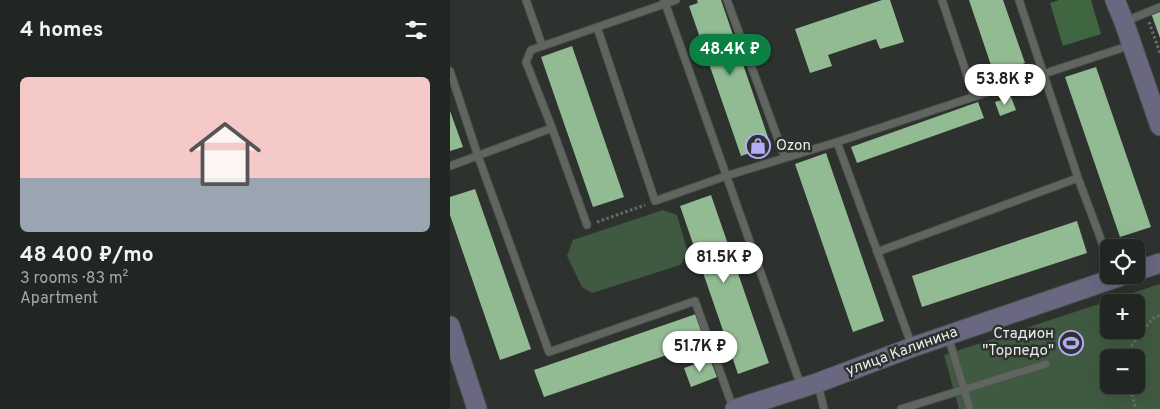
<!DOCTYPE html>
<html lang="en">
<head>
<meta charset="utf-8">
<style>
  :root { --surface:#222622; --page:#2e322f; --text:#f1f3f6; --muted:#a2a5a5; --line:#3f4340; --accent:#0b8043 }
  body { margin:0; font-family:Overpass,sans-serif; background:var(--page); color:var(--text); height:100vh; display:flex; flex-direction:column; font-size:19px; white-space:nowrap }
  * { box-sizing:border-box; margin:0 }
  p { font-size:16px; color:var(--muted) }
  .icon { flex:none; width:28px; height:28px; fill:none; stroke:currentColor; stroke-width:2; stroke-linecap:round; stroke-linejoin:round }
  .map { position:relative; flex:1; overflow:hidden }
  .panel { display:flex; flex-direction:column; background:var(--surface); width:450px }
  .panel>* { flex:none }
  .fabs { position:absolute; left:650px; top:239px; display:grid; gap:10px }
  .fabs a { display:grid; place-items:center; width:45px; height:45px; border-radius:8px; background:var(--surface); box-shadow:0 5px 20px #0002,0 0 0 1px var(--line); font-size:25px }
  .price { position:absolute; translate:-50% -42px; padding:0 11px; border-radius:18px; background:#fff; color:#222; font-size:16px; line-height:32px; filter:drop-shadow(0 1px 2px #0008) }
  .price::after { content:''; position:absolute; left:50%; top:30px; width:15px; height:11px; margin-left:-8px; background:inherit; clip-path:polygon(0 0,100% 0,50% 100%) }
  .price.selected { background:var(--accent); color:#fff }
  ul { padding:0; list-style:none }
  li { display:grid; align-content:center; gap:10px; height:265px; padding:0 20px }
  li+li { border-top:1px solid var(--line) }
  li span { display:grid; place-items:center; height:155px; border-radius:8px; color:#555 }
  li>.icon { margin-inline-start:auto }
  span .icon { width:90px; height:90px; fill:#fffc; stroke-width:1 }
  li b { font-size:21px }
  h2 { display:flex; justify-content:space-between; align-items:center; height:60px; padding:0 20px; font-size:21px }
  main { display:flex; flex:1; min-height:0 }
  .map>svg:first-child { display:block }
  .green { fill:#405a41; fill-rule:evenodd }
  .forest { fill:#3f6541 }
  .building { fill:#92bb93 }
  .lines { fill:none; stroke-linecap:round; stroke-linejoin:round }
  .lane-casing { stroke:#4d514d; stroke-width:9 }
  .secondary-casing { stroke:#4d514d; stroke-width:21 }
  .path { stroke:#696d69; stroke-width:3; stroke-dasharray:2.5 2.5; stroke-linecap:butt }
  .lane { stroke:#606560; stroke-width:7 }
  .secondary { stroke:#6a6881; stroke-width:19 }
  .labels { text-anchor:middle; dominant-baseline:central; stroke-width:5; stroke-linejoin:round; paint-order:stroke }
  .poi-label { font-size:15px; fill:#e9ece9; stroke:#2e322e; text-anchor:start }
  .street-label { font-size:15px; fill:#e9ece9; stroke:#2e322e }
</style>
</head>
<body>
<main>
<section class="panel">
<h2>4 homes<svg class="icon" aria-label="filters" viewBox="0 0 24 24"><path d="M4 7h16M4 17h16"/><circle cx="9" cy="7" r="2"/><circle cx="15" cy="17" r="2"/></svg></h2>
<ul>
<li><span style="background:linear-gradient(#f6c9c9 65%,#9aa5b1 0)"><svg class="icon" aria-label="home" viewBox="0 0 24 24"><path d="M3 11l9-7 9 7M6 9v11h12V9"/></svg></span><div><b>48 400 ₽/mo</b><p>3 rooms · 83 m²</p><p>Apartment</p></div></li>
</ul>
</section>
<div class="map">
<svg width="710" height="409" viewBox="0 0 710 409">
  <rect width="100%" height="100%" fill="#2e322e"/>
  <path class="green" d="M213 210 227 215 238 253 230 265 142 293 132 287 117 256 123 240Z
    M710 284V409H509L494 355ZM659 302H686V330H659ZM659 358H686V385H659Z"/>
  <path class="forest" d="M609 0H641L651 34 613 46 600 3Z"/>
  <path class="building" d="M247 0H271L321 146 291 156 239 6 248 3Z
    M432 0H440L454 42 430 49 426 39 378 55 382 66 360 73 345 29Z
    M519 0H553L575 63 544 74Z
    M710 10V38L701 13Z
    M122 46 174 197 143 207 91 57Z
    M646 67 701 227 670 237 615 77Z
    M561 97 566 110 550 116 545 102Z
    M528 102 534 118 407 163 401 147Z
    M0 111 13 147 0 151Z
    M376 153 434 321 403 332 345 164Z
    M25 189 81 349 50 360 0 215V197Z
    M261 195 319 363 288 374 230 206Z
    M627 221 637 253 472 307 462 276Z
    M246 314 255 342 94 397 84 370Z
    M260 359 267 377 241 387 234 368Z"/>
  <g class="lines">
    <defs>
      <path id="lane" d="M76 0 92 45
        M214 0 351 386
        M277 0 335 158
        M492 0 524 96
        M569 0 628 178 659 261
        M674 22 710 7
        M147 27 205 201 276 176 387 142 681 45
        M0 71 28 156 99 352 245 301 283 408
        M102 128 76 62 81 50 226 0
        M387 142 462 346
        M0 166 102 128 137 225
        M427 252 628 178
        M498 336 520 409
        M368 385 374 409
        M451 409 596 364"/>
      <path id="secondary" d="M665 0 674 22 710 126
        M686 271 710 263
        M0 326 27 409
        M285 409 367 383 463 347 674 275"/>
    </defs>
    <use href="#lane" class="lane-casing"/>
    <use href="#secondary" class="secondary-casing"/>
    <path class="path" d="M699 22 710 53
      M147 222 195 205
      M672 358 703 318 710 315
      M679 385 686 409"/>
    <use href="#lane" class="lane"/>
    <use href="#secondary" class="secondary"/>
  </g>
  <defs>
    <symbol id="shop-ring" viewBox="-11 -11 22 22"><circle r="9.5" fill="#2e322e" stroke="#b5acf8" stroke-width="1.5"/><path d="M-5-2.5h2.3a2.7 3.5 0 0 1 5.4 0H5L5.5 6h-11ZM-1.5-2.5h3a1.5 2.3 0 0 0-3 0Z" fill="#b5acf8"/></symbol>
    <symbol id="stadium-ring" viewBox="-11 -11 22 22"><circle r="9.5" fill="#2e322e" stroke="#b5acf8" stroke-width="1.5"/><path d="M0-5a6.5 5 0 1 0 0 10a6.5 5 0 1 0 0-10ZM-3.5-1.8h7v3.6h-7Z" fill="#b5acf8"/></symbol>
  </defs>
  <g fill-rule="evenodd">
    <use href="#shop-ring" x="294" y="132" width="28" height="28"/>
    <use href="#stadium-ring" x="607" y="329" width="28" height="28"/>
  </g>
  <g class="labels">
    <g class="poi-label">
      <text x="326" y="146">Ozon</text>
      <text x="604" y="334" text-anchor="end">Стадион<tspan x="604" dy="17">"Торпедо"</tspan></text>
    </g>
    <g class="street-label">
      <text transform="translate(452 352) rotate(-20)">улица Калинина</text>
    </g>
  </g>
</svg>
<div class="fabs">
<a><svg class="icon" aria-label="locate" viewBox="0 0 24 24"><circle cx="12" cy="12" r="6"/><path d="M12 2v4M12 18v4M2 12h4M18 12h4"/></svg></a>
<a>+</a>
<a>−</a>
</div>
<b class="price selected" style="left:280px;top:76px">48.4K ₽</b>
<b class="price" style="left:555px;top:106px">53.8K ₽</b>
<b class="price" style="left:274px;top:284px">81.5K ₽</b>
<b class="price" style="left:250px;top:373px">51.7K ₽</b>
</div>
</main>
</body>
</html>
